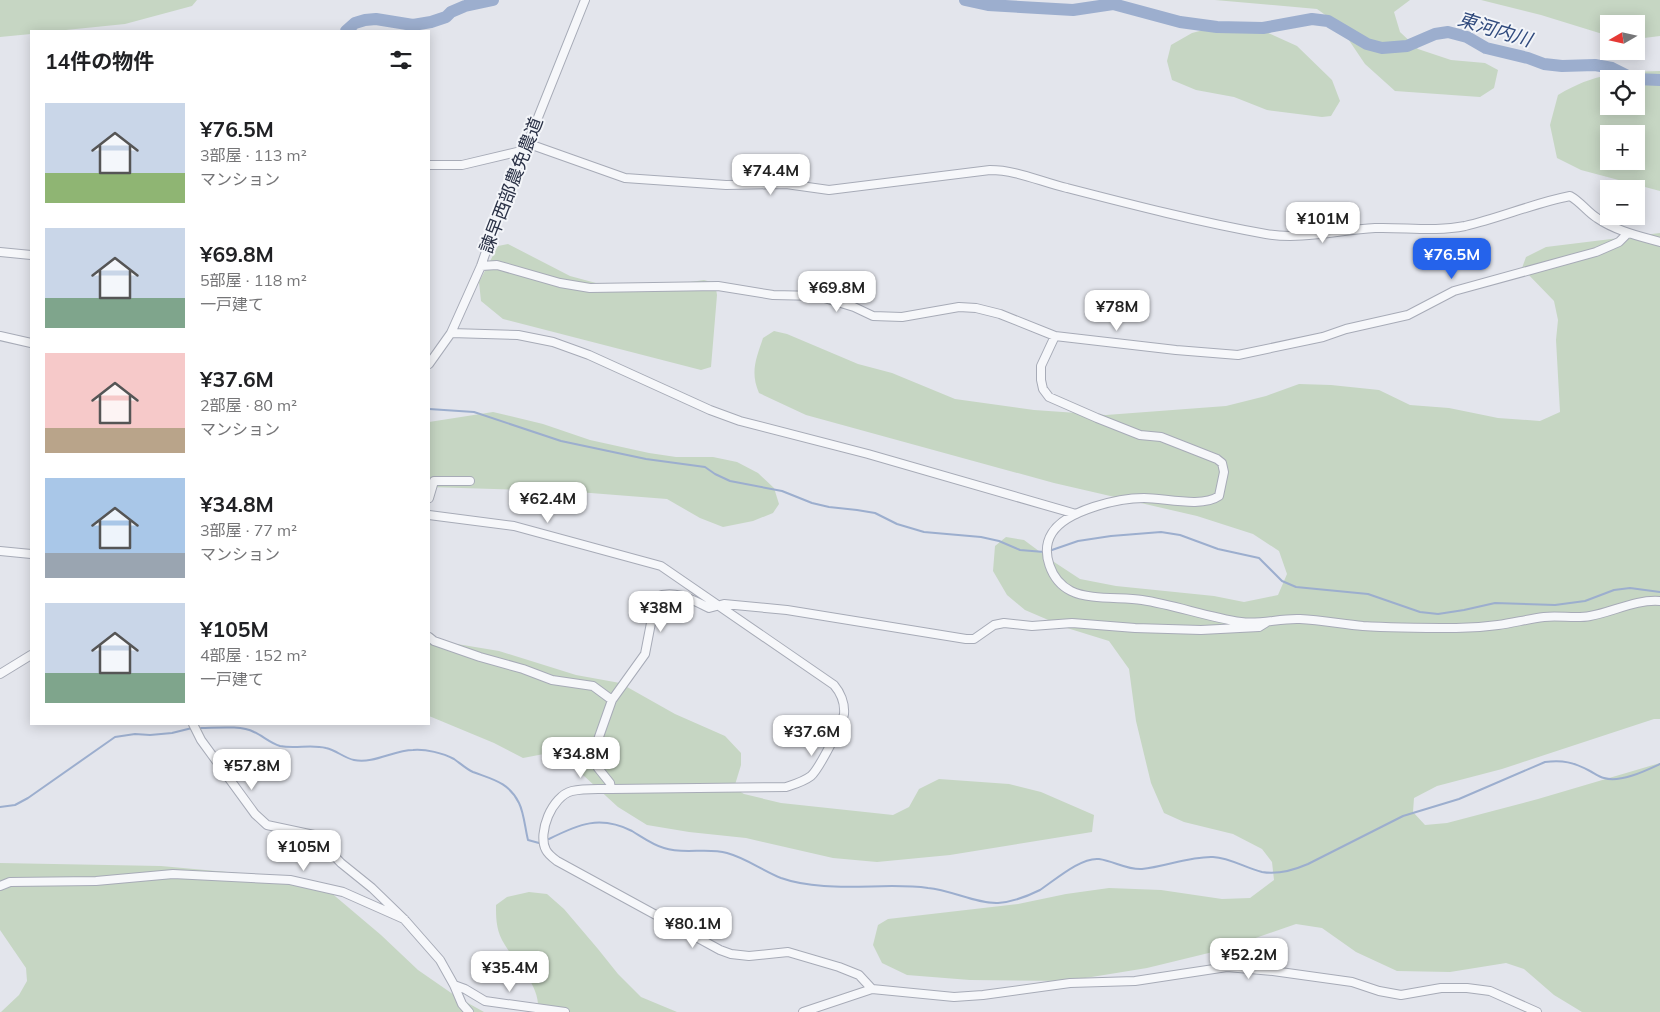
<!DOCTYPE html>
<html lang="ja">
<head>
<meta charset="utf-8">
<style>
  :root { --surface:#fff; --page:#f6f6f6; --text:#202124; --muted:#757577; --accent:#2563eb }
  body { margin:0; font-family:Mulish,"Noto Sans JP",sans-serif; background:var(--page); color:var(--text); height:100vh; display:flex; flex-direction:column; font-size:19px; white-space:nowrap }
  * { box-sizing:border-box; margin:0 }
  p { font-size:16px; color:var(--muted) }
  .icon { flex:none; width:28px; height:28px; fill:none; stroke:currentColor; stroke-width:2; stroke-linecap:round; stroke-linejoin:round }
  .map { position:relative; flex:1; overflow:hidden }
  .drawer { position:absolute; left:30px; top:30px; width:400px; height:695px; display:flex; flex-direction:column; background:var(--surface); border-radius:0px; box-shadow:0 2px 12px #0003 }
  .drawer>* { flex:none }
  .needle { width:32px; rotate:261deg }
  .buttons { position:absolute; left:1600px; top:15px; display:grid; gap:10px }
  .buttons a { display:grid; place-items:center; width:45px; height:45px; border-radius:0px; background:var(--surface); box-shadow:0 2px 12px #0003; font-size:25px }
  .price { position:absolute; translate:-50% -42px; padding:0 11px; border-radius:10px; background:#fff; color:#222; font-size:16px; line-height:32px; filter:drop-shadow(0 1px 2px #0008) }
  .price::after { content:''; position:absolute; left:50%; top:30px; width:15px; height:11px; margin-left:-8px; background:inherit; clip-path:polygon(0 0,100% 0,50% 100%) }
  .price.selected { background:var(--accent); color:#fff }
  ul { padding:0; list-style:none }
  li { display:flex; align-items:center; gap:15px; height:125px; padding:0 15px }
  li span { display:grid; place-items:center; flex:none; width:140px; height:100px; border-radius:0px; color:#555 }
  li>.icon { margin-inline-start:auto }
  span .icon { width:60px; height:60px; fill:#fffc; stroke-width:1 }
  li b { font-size:21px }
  h2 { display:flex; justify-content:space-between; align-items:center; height:60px; padding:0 15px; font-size:21px }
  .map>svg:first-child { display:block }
  .green { fill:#c6d6c3; fill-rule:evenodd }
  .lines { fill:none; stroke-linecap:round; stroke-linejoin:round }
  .stream { stroke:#9caece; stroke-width:2 }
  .river { stroke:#9caece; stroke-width:12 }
  .minor-casing { stroke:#a7abb7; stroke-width:10 }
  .minor { stroke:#f6f7fa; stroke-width:8 }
  .labels { text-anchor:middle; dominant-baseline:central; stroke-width:4; stroke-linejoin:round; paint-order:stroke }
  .street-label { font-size:18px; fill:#293045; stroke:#f3f5f9 }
  .water-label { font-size:19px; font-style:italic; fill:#304a7d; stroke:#f3f5f9 }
</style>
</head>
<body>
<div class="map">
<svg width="1660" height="1012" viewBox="0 0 1660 1012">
  <rect width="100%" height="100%" fill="#e3e5ec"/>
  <path class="green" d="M0 0H197L192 6 125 24 56 31H31V34L0 37Z
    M1215 0H1410L1394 12 1400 32 1418 49 1451 60 1485 63 1498 70 1494 88 1480 97 1395 91 1365 64 1338 24 1317 9Z
    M1481 0H1660V36L1636 39V24H1609V36L1541 15Z
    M1215 27 1264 31 1297 46 1332 80 1340 101 1331 116 1322 117 1267 110 1234 97 1196 90 1172 80 1167 61 1171 45 1192 33Z
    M1660 71V191L1581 170 1557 158 1550 125 1558 95C1595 73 1619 72 1660 71ZM1609 79H1636V106H1609ZM1609 134H1636V161H1609Z
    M1660 233V719H1654L1502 769 1437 786 1414 798 1413 812 1425 825 1447 823 1538 799 1660 763V1012H1582L1554 995 1524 969 1506 963 1450 972 1397 971 1356 952 1322 928 1296 924 1221 950 1147 968 1067 981 970 980 907 975 882 963 873 945 878 925 888 919 1018 904 1066 894 1109 888 1161 890 1222 899 1250 898 1274 880 1272 862 1262 849 1233 834 1184 822 1164 813 1151 783 1136 721 1129 669 1109 641 1067 628 1025 610 1007 595 993 571 995 546 1006 537 1024 540 1051 560 1080 579 1116 586 1214 596 1244 602 1278 595 1287 574 1279 551 1253 534 1197 516 1054 483 806 415 759 393C750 372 756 359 763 338L774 331 787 334 858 364 892 373 955 399 1034 410 1106 415 1226 406 1266 396 1299 384 1331 385 1379 390 1410 405 1449 408 1498 418 1540 421 1560 412 1556 340 1558 320 1554 301 1522 268 1526 257 1546 247Z
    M508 244 570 276 607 286 684 283 704 280 715 283 717 295 711 367 701 370 503 319 481 301 479 282 498 246Z
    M493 412 543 424 590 440 649 453 676 457H713L737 462 758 473 774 488 779 504 773 513 753 521 723 527 700 518 667 499 565 491 429 487V422Z
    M445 642 499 651 576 675 620 683 675 714 725 736 741 753V765L734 788 744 794 781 803 893 815 909 807 919 789 939 779 1009 784 1041 792 1094 815 1092 832 950 855 877 862 833 858 746 838 689 832 647 825 618 807 572 765 549 753 523 758 494 743 429 716V643Z
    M0 863 161 866 249 874 329 891 381 935 418 970 457 997 484 1012H1L19 995 27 981 26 968 0 930Z
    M529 892 547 894 564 909 598 949 618 974 641 997 677 1012H538C541 983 514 963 502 940 496 928 496 917 496 905L507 897Z"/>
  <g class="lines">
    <path class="stream" d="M429 409 474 412 561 441 646 459 705 467 715 474 730 481 782 491 812 503 829 507 857 510 875 513 897 524 924 532 981 537 999 541 1020 550 1044 552
      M1049 551 1078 541 1111 536 1161 532 1180 535 1218 549 1259 558 1282 581 1296 587 1368 594 1420 612 1438 614 1464 610 1495 603 1555 605 1585 601 1614 590 1630 588 1660 592
      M201 728C215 728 241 725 254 732 263 736 270 743 280 746 296 749 311 744 326 748 336 750 344 758 354 760 374 764 394 750 413 750 426 749 443 753 454 759 460 763 466 769 473 772 491 779 509 782 519 803 524 813 525 828 528 840L539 843
      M0 807 15 805 28 798 115 737 135 734 150 735 172 733 192 728
      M549 839C579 824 600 815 632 831 642 837 653 845 664 848 684 855 706 847 727 853 746 858 763 871 781 878 795 883 810 885 824 886 859 889 894 883 928 888 951 890 977 904 998 903 1011 902 1028 896 1040 890 1055 880 1081 857 1099 859 1114 861 1127 870 1142 869 1164 867 1191 856 1213 857 1231 858 1245 868 1262 872 1278 875 1294 870 1308 864L1403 816 1459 799 1545 762C1563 760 1573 762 1590 771 1594 773 1599 777 1604 778 1620 783 1645 771 1660 764"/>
    <path class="river" d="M965 0 988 5 1073 10 1113 4 1180 22 1217 27 1263 28 1312 19 1328 21 1367 44 1382 48 1407 46 1435 34 1448 32 1467 37 1486 48 1528 58 1544 64 1562 66 1595 65 1612 68 1634 79
      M346 31 355 23 365 20 376 19 413 25 431 22 446 17 451 12 465 6 493 0
      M1636 79 1660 80"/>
    <defs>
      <path id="minor" d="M429 165H462L525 150 532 145 625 178 726 185 786 184 829 190 990 170C1017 170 1041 182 1067 188 1133 205 1199 222 1266 234 1301 240 1339 230 1375 228 1405 227 1435 232 1465 226 1500 218 1534 203 1570 196 1581 202 1587 212 1597 218 1616 231 1639 236 1660 242
        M0 252 31 255
        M481 266 497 265 560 283 590 288 718 286 773 295 818 296 854 307 873 316 902 317 959 307 976 308 1000 314 1055 336 1176 350 1238 355 1323 337 1346 329 1408 315 1454 291 1596 252 1619 242 1628 233
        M451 333 518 335 553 342 589 355 710 410 740 421 868 454 1076 514
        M0 336 31 343
        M1055 336 1041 366V380L1043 389 1049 397 1097 418 1140 435 1161 437 1217 459 1222 463 1224 472 1219 496C1202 508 1165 498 1144 498 1119 498 1066 510 1052 533 1040 552 1051 581 1071 591 1089 600 1121 597 1142 600 1175 605 1207 617 1241 622 1260 625 1280 618 1300 619 1321 620 1342 624 1363 626 1394 628 1425 628 1456 628 1470 628 1484 627 1498 625 1513 623 1528 619 1544 617 1559 615 1576 619 1590 616 1613 612 1636 599 1660 601
        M429 364 451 333 481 266 503 202 525 150 585 0
        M429 498 434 481H470
        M429 515 514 526 661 566 834 685C840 692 845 703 844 714 842 724 819 769 811 776 803 782 795 784 786 787L611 789
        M0 551 31 554
        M429 637 434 641 480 657 523 669 552 680 593 686 612 700
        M0 674 31 655
        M193 724 201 740 255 814 267 825 314 835 341 863 372 888 404 919 440 960 454 985 462 1004 469 1012
        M0 886 10 882 96 881 173 874 290 880 343 892 404 919
        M454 985 465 989 485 1001 565 1012
        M872 989 859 975 839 967 788 952 749 956 731 954 720 950 557 861C553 858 548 854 546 850 537 833 552 796 572 791 584 788 598 789 611 789L610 783 598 768 595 761 594 751 612 700 645 654 656 597C674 589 693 600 709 608L724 604 787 610 966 639H974L994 625 1004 623 1032 626 1072 623 1135 628 1201 630 1259 627 1267 622
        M803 1012 872 989 954 997 983 995 1070 983 1135 981 1227 967 1273 971 1352 982 1379 991 1401 995 1441 988H1467L1490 991 1537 1012"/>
    </defs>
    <use href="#minor" class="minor-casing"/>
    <use href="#minor" class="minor"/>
  </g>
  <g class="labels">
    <g class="street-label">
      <text transform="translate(511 185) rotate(-69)">諫早西部農免農道</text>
    </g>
    <g class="water-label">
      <text transform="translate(1495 29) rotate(17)">東河内川</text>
    </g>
  </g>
</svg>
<div class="buttons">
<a><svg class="needle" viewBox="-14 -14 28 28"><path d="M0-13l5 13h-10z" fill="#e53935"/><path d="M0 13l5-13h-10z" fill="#757577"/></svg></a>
<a><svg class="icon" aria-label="locate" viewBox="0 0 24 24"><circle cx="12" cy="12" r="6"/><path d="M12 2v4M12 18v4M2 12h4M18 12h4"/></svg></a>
<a>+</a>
<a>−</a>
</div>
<b class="price" style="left:771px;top:196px">¥74.4M</b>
<b class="price" style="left:1323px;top:244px">¥101M</b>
<b class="price selected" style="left:1452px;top:280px">¥76.5M</b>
<b class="price" style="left:837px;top:313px">¥69.8M</b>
<b class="price" style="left:1117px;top:332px">¥78M</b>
<b class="price" style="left:548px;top:524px">¥62.4M</b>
<b class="price" style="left:661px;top:633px">¥38M</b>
<b class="price" style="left:812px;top:757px">¥37.6M</b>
<b class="price" style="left:581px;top:779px">¥34.8M</b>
<b class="price" style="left:252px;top:791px">¥57.8M</b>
<b class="price" style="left:304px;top:872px">¥105M</b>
<b class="price" style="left:693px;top:949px">¥80.1M</b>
<b class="price" style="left:1249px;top:980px">¥52.2M</b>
<b class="price" style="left:510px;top:993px">¥35.4M</b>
<section class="drawer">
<h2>14件の物件<svg class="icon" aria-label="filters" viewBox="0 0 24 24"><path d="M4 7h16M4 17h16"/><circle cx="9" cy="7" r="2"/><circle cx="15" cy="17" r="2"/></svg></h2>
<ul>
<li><span style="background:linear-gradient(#c9d6e8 70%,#8fb573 0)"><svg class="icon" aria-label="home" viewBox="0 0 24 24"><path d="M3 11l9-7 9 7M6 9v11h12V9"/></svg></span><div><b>¥76.5M</b><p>3部屋 · 113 m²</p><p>マンション</p></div></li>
<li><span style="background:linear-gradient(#c9d6e8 70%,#7fa58c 0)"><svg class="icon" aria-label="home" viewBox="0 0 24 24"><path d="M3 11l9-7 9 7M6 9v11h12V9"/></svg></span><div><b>¥69.8M</b><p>5部屋 · 118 m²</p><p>一戸建て</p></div></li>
<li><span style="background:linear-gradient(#f6c9c9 75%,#b9a48a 0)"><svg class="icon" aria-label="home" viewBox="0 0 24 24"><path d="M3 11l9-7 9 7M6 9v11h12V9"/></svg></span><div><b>¥37.6M</b><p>2部屋 · 80 m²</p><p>マンション</p></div></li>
<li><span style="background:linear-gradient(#a9c7e8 75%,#9aa5b1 0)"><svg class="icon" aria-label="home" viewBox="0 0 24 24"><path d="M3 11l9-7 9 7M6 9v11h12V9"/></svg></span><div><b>¥34.8M</b><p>3部屋 · 77 m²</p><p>マンション</p></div></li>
<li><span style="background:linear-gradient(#c9d6e8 70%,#7fa58c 0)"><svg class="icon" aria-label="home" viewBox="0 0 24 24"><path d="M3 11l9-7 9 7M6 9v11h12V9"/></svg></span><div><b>¥105M</b><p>4部屋 · 152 m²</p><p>一戸建て</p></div></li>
</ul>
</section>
</div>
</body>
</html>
